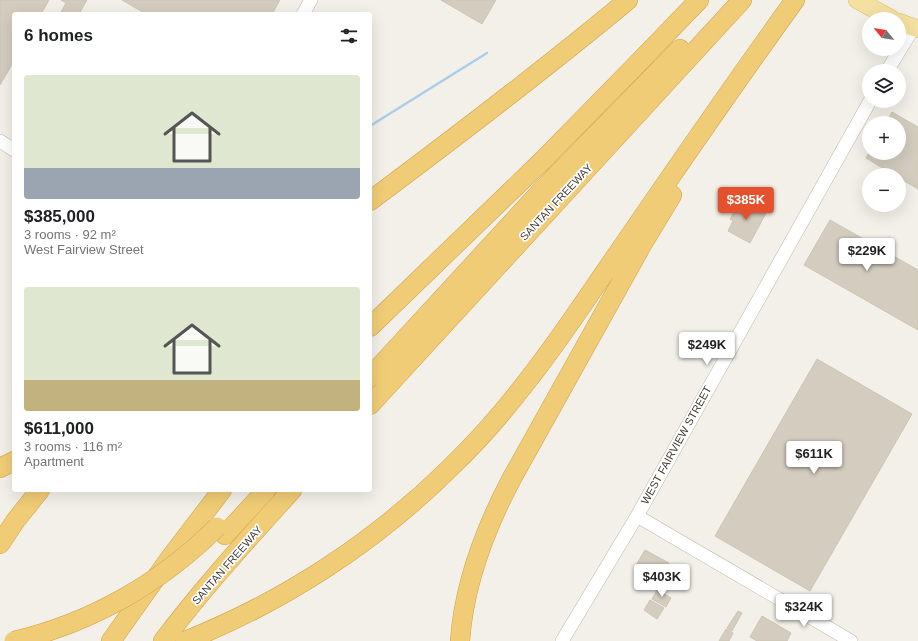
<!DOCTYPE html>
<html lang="en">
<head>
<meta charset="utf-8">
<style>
  :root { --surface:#fff; --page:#f6f6f6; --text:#202124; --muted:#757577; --accent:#e5502d }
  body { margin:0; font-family:Arial,sans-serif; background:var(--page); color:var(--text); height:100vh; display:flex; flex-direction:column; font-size:15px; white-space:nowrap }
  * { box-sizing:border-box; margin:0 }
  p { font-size:13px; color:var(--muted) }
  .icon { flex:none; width:22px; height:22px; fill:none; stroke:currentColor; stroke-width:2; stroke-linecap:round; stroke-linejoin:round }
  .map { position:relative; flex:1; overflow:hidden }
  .details { position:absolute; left:12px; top:12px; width:360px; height:480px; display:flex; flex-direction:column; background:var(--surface); border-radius:4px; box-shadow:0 4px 16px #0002 }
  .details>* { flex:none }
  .needle { width:26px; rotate:300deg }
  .fabs { position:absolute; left:862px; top:12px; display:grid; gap:8px }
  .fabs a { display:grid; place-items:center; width:44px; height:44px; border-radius:50%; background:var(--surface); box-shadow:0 4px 16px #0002; font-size:20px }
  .price { position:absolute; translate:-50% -34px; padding:0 9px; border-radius:4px; background:#fff; color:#222; font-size:13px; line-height:26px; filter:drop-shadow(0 1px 2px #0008) }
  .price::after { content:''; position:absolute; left:50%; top:24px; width:12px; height:9px; margin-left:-6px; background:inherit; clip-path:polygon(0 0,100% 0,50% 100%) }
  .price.current { background:var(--accent); color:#fff }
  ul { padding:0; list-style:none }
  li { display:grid; align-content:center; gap:8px; height:212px; padding:0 12px }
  li span { display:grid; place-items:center; height:124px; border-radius:4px; color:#555 }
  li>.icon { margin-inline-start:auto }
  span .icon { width:72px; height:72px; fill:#fffc; stroke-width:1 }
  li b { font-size:17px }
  h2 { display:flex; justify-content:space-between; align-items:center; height:48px; padding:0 12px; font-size:17px }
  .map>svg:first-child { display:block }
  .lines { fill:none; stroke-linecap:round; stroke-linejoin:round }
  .stream { stroke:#abcde9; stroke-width:2.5 }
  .building { fill:#d3ccbf; stroke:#cdc4b3 }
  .minor-casing { stroke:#bdb8ac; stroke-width:14 }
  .major-casing { stroke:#d8bd71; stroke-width:18 }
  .highway-casing { stroke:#cea247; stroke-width:20 }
  .minor { stroke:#fff; stroke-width:13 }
  .major { stroke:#f4e0a0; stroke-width:17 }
  .highway { stroke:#f0cc76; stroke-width:19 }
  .highway-bridge-casing { stroke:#cea247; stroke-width:20; stroke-linecap:butt }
  .highway-bridge { stroke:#f0cc76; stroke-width:19 }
  .labels { text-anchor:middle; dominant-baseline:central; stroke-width:3.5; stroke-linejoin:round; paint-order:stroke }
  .street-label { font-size:11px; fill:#454138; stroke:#fff }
</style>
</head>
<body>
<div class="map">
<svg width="918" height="641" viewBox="0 0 918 641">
  <rect width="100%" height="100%" fill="#f3f0e9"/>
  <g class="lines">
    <path class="stream" d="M370 126 487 53"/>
  </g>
  <path class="building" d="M0 0H49L41 14H14V61L0 85Z
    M61 0H87L79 14H60L66 3Z
    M122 0H280L272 14H146Z
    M441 0H496L482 24Z
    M892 112 918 127V189L899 178V175H894L866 158 869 153H899V123H886Z
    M741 199 766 213 750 243 728 231 733 221 730 219Z
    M830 220 918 270V330L804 265Z
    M817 359 912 414 810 591 715 536Z
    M645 550 669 563 660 579 636 565Z
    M657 590 671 598 666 607 652 599Z
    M650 600 664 608 657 619 644 610Z
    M738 611 742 613 732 631 727 628Z
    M762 616 791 633 787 641H757L750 637Z
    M726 629 733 633 729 641H719Z"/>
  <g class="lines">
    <defs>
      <path id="minor" d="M303 14 311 0
        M887 71 914 27
        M0 141 14 150
        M637 516 851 641
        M562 641 637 516 870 101"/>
      <path id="major" d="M857 0 892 19
        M899 22 918 29"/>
      <path id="highway" d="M370 201C457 136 544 70 628 0
        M370 327 542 161 643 58 699 0
        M370 377 542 190 680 49
        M370 405 742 0
        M0 468 14 461
        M225 535 266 490
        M0 544 16 520 40 490
        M111 641 170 558 222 490
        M163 641C203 588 248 539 292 490
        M185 641C283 602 374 543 449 469 476 443 501 415 524 385 557 344 586 299 616 256 675 170 734 84 795 0
        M460 641C464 583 485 529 512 478L643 243 672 195"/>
    </defs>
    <use href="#minor" class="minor-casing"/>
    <use href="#major" class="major-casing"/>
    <use href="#highway" class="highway-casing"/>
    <use href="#minor" class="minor"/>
    <use href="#major" class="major"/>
    <use href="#highway" class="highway"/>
    <defs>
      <path id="highway-bridge" d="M14 641C91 623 161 583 217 527"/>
    </defs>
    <use href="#highway-bridge" class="highway-bridge-casing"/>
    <use href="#highway-bridge" class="highway-bridge"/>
  </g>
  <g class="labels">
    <g class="street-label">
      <text transform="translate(556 202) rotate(-47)">SANTAN FREEWAY</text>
      <text transform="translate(676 445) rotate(-61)">WEST FAIRVIEW STREET</text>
      <text transform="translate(227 565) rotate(-49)">SANTAN FREEWAY</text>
    </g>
  </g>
</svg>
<div class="fabs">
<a><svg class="needle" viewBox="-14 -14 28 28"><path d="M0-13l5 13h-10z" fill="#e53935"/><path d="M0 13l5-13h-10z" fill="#757577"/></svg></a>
<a><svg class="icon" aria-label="layers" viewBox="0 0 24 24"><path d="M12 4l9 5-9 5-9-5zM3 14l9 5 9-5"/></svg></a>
<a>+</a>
<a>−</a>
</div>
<b class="price current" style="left:746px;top:221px">$385K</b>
<b class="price" style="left:867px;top:272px">$229K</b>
<b class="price" style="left:707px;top:366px">$249K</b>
<b class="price" style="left:814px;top:475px">$611K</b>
<b class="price" style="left:662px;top:598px">$403K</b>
<b class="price" style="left:804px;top:628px">$324K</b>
<section class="details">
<h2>6 homes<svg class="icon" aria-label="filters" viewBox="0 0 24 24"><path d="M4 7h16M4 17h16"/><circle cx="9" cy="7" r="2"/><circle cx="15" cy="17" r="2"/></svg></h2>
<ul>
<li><span style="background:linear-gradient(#dfe7d0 75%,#9aa5b1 0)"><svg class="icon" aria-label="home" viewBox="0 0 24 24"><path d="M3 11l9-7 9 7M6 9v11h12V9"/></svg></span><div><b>$385,000</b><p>3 rooms · 92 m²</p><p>West Fairview Street</p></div></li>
<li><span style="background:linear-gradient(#dfe7d0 75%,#c2b280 0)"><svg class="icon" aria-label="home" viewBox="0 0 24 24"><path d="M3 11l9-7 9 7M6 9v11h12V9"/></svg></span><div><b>$611,000</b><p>3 rooms · 116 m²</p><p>Apartment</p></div></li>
</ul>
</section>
</div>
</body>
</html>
